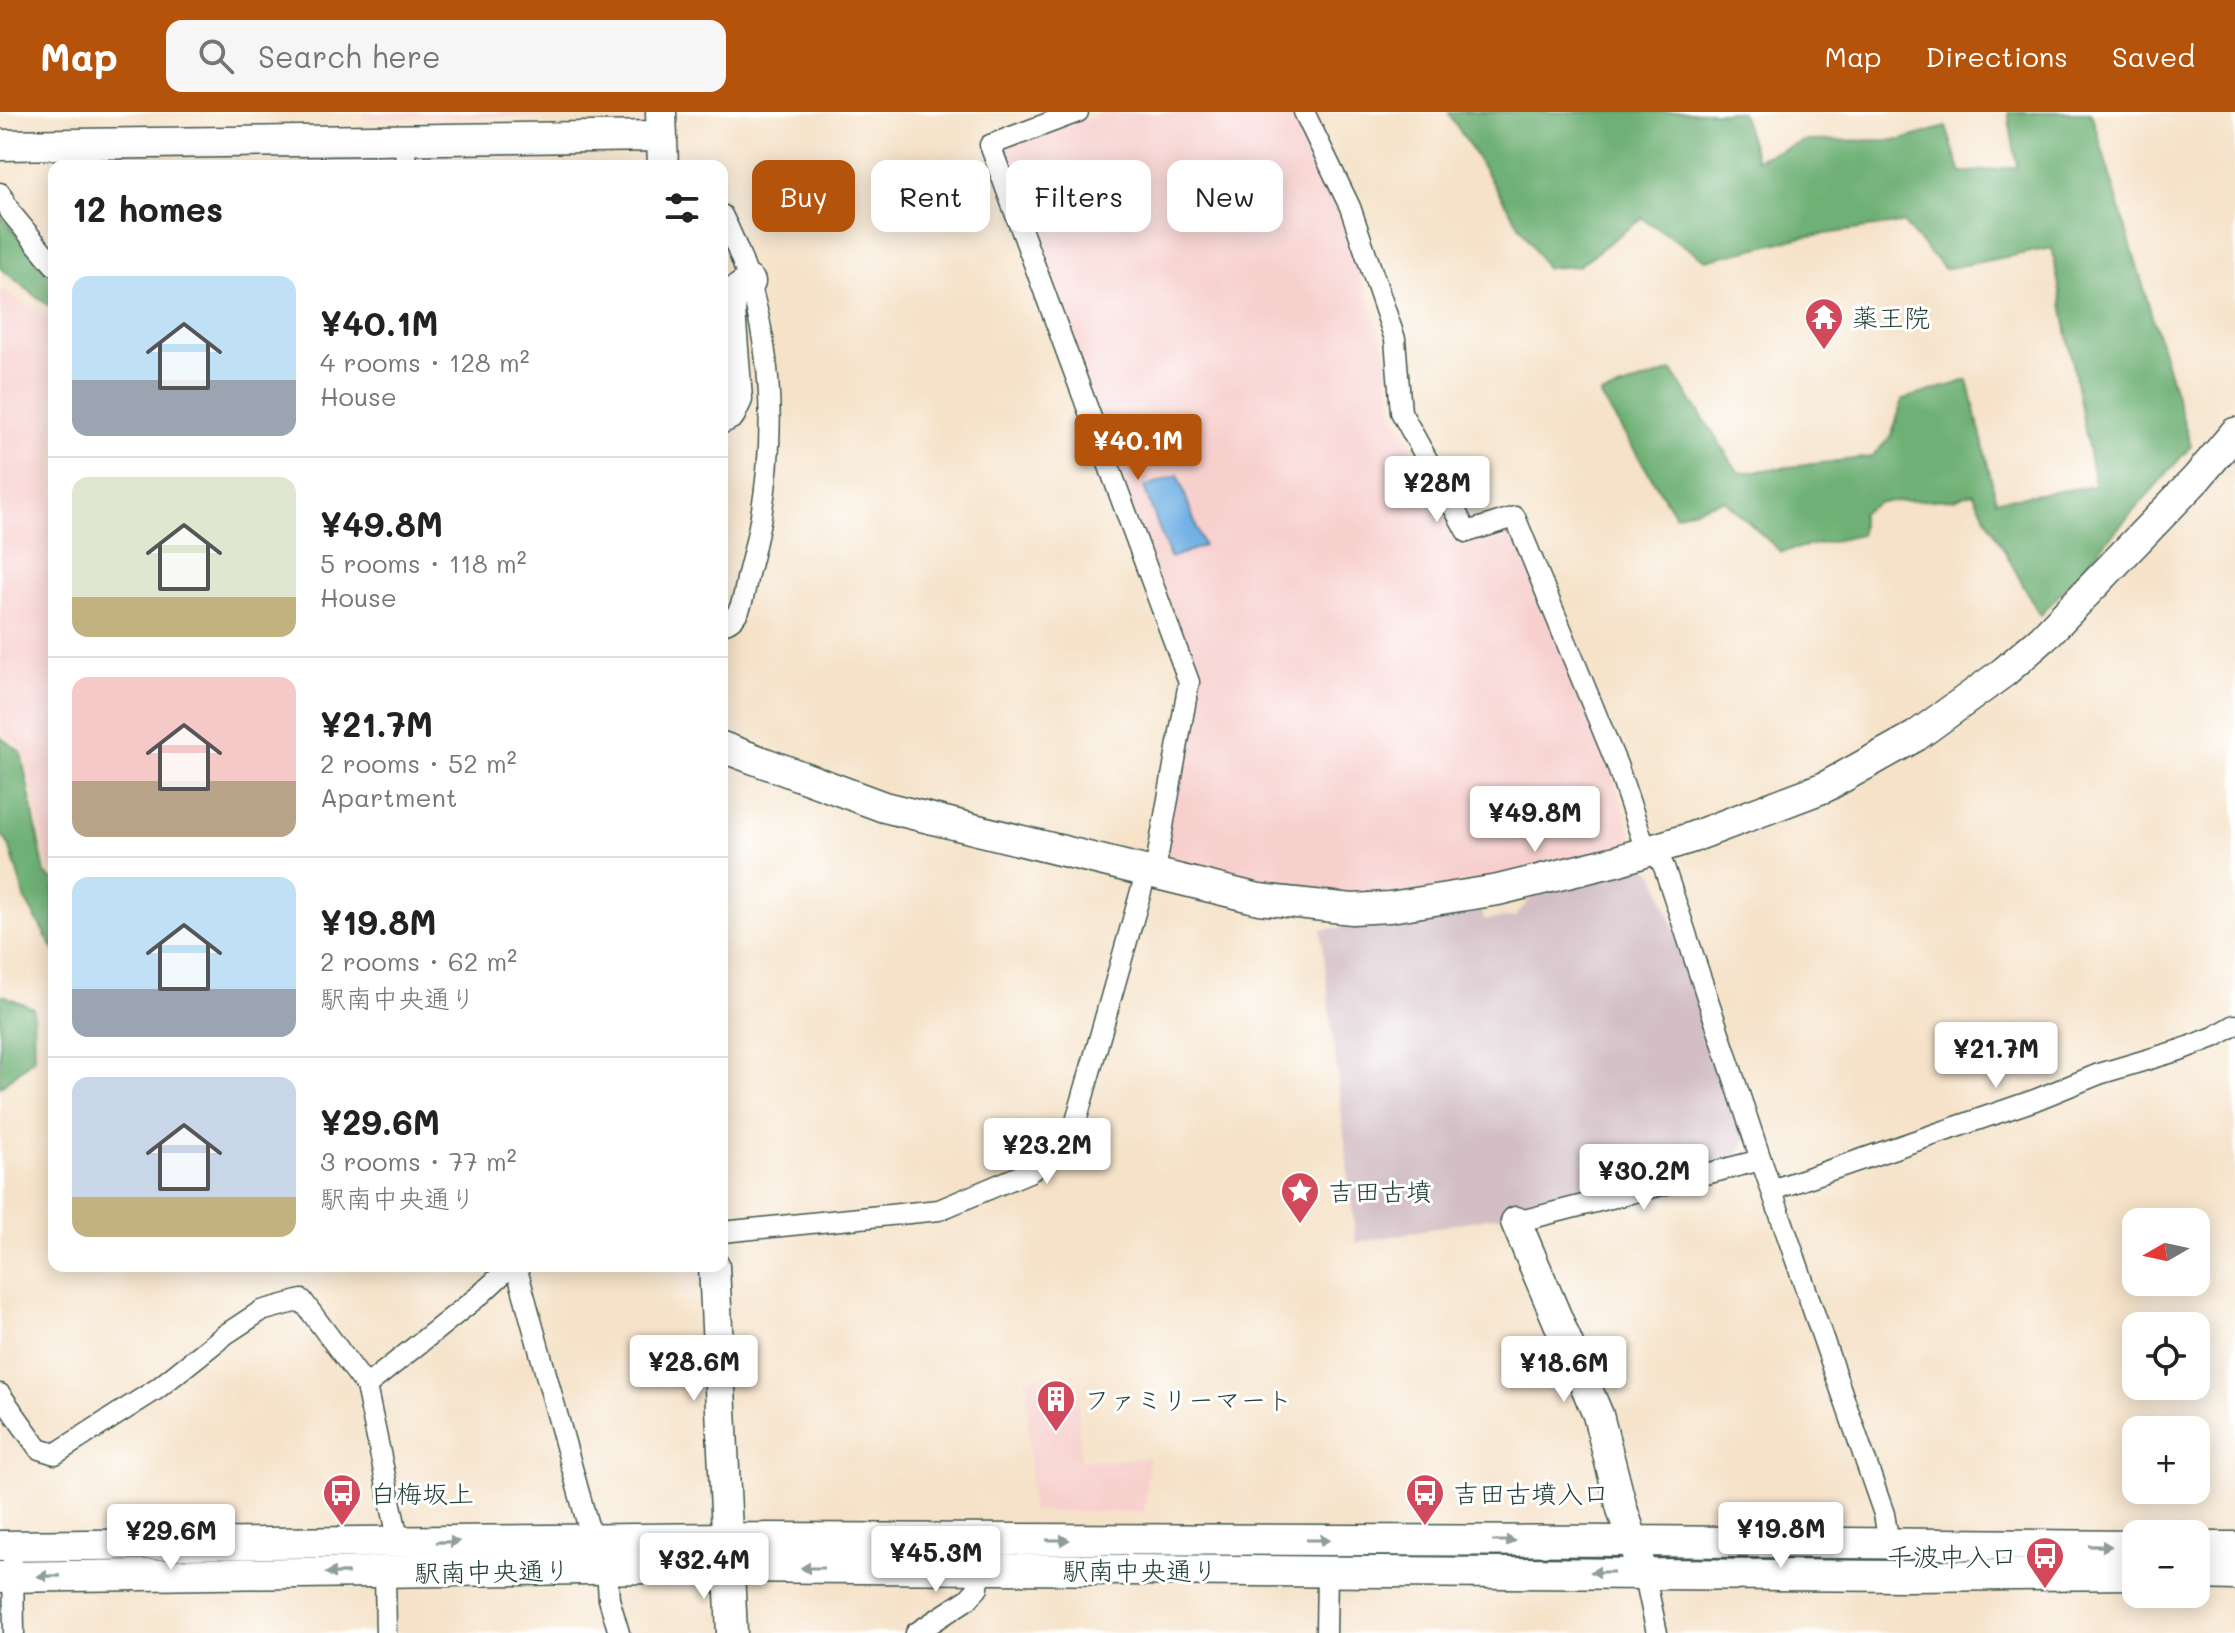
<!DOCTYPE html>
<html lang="en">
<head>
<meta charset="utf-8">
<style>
  :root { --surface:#fff; --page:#f6f6f6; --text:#222; --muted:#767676; --line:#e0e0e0; --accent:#b45309 }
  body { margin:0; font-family:Mali,"Klee One",sans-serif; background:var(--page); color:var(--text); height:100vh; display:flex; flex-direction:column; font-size:30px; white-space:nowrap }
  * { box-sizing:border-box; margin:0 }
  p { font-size:26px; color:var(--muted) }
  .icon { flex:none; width:44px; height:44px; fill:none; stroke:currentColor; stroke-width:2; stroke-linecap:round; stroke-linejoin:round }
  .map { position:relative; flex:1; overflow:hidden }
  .drawer { position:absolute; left:48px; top:48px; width:680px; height:1112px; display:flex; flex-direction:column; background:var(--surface); border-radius:16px; box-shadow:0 4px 20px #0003 }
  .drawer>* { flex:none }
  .guide { position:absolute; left:752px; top:48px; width:760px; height:72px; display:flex; gap:16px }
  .needle { width:52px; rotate:261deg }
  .fabs { position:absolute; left:2122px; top:1096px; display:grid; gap:16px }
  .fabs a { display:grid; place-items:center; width:88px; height:88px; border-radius:16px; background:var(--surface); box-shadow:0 4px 20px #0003; font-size:40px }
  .price { position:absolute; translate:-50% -68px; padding:0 18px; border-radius:8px; background:#fff; color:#222; font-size:26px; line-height:52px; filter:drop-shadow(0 2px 4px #0008) }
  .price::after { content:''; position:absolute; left:50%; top:48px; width:24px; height:18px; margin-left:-12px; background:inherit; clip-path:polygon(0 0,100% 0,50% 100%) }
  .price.on { background:var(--accent); color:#fff }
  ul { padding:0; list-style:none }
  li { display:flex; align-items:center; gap:24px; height:200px; padding:0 24px }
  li+li { border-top:2px solid var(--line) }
  li span { display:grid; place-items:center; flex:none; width:224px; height:160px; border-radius:16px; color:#555 }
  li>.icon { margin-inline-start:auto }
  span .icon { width:96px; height:96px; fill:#fffc; stroke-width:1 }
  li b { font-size:34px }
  h2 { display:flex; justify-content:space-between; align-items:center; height:96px; padding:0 24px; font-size:34px }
  .tag { padding:0 28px; border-radius:16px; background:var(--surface); box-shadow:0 4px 20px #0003; font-size:28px; line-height:72px }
  .tag.on { background:var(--accent); color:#fff }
  header { display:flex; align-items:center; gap:48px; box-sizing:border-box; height:112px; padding:0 40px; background:var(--accent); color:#fff }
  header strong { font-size:38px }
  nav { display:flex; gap:44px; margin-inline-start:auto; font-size:28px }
  .search { width:560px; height:72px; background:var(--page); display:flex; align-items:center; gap:20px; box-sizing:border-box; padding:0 28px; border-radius:16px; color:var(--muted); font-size:30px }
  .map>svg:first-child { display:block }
  .built { fill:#f7d0ce }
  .industrial { fill:#d2bec4 }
  .forest { fill:#6eb074; stroke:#467654; stroke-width:2 }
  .water { fill:#70b0e4; stroke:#48768c; stroke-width:2 }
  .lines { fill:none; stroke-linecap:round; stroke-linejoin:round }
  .street-casing { stroke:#3f564a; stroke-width:23 }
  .secondary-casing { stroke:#3f564a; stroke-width:33 }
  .street { stroke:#fff; stroke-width:20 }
  .secondary { stroke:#fff; stroke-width:30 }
  .oneway { fill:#8f9e9a }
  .labels { text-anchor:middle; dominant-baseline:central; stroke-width:6; stroke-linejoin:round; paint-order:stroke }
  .poi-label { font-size:26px; fill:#1f3d34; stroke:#fff; text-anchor:start }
  .street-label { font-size:26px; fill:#1f3d34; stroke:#fff }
</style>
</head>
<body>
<header>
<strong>Map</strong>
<div class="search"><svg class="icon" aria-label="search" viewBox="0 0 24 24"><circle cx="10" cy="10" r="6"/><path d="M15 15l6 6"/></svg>Search here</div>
<nav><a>Map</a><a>Directions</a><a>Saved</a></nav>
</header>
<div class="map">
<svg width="2235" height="1521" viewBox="0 0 2235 1521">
  <rect width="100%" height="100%" fill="#fff"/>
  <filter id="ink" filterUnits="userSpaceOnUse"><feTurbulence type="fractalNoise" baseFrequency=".0125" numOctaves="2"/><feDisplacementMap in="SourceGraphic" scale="16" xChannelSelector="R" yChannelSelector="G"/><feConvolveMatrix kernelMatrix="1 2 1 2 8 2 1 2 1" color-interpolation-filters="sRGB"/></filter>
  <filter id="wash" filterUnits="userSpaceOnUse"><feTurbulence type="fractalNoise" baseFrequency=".006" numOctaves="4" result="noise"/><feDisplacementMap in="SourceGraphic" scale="32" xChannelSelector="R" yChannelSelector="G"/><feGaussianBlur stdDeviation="1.8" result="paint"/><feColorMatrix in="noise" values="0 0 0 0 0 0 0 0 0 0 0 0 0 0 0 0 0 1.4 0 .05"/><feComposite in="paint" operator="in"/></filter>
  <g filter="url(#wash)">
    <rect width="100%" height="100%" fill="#f5e2c8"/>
    <path class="built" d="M363 0H617L614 3 364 7Z
      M1105 0 1296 2 1334 89 1387 241 1393 301 1464 429 1503 413 1511 416 1608 649 1633 729 1626 736 1400 785 1295 784 1163 751 1195 569 1002 41 1005 35Z
      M0 177 54 209V761L49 756 24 636 0 619Z
      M1057 1264 1078 1275 1080 1348 1149 1346 1144 1400 1031 1399 1027 1265Z"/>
    <path class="industrial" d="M1645 753 1655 762 1746 1028 1737 1045 1533 1097 1356 1131 1321 818 1480 798 1485 808 1515 805 1534 782Z"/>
    <path class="forest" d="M1448 0H1741L1756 47 1804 29 1901 28 1946 15 1961 61 2017 55 2008 0H2091L2191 334 2040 504 1973 381 1953 387 1880 390 1861 401V423L1781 440 1724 388 1675 403 1600 283 1672 259 1739 361 1871 345 1891 325 1903 287 1968 268 1996 388 2095 374 2052 136 1944 157 1903 111 1803 125 1706 148 1642 106 1578 154 1546 156Z
      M0 103 39 150 54 162V198L0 156Z
      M0 625 21 640 45 761 54 769V838L26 789 9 733 0 720Z
      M3 883 33 896 34 946 0 975V885Z"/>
    <path class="water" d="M1178 363 1203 434 1170 446 1144 375Z"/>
  </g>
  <g filter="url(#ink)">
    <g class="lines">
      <defs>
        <path id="street" d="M1304 0 1350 95 1395 227 1401 300 1467 420 1515 405 1617 653 1642 727 1654 738 1664 755 1761 1048 1884 1402 1889 1431
          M405 54 406 29
          M0 81 11 101 54 153
          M722 103C780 218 781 339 748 462 744 479 743 508 722 512
          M1772 1078 2035 988 2099 962 2180 938 2214 925 2235 913
          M1516 1110 1761 1048
          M722 1120 939 1098 1029 1060 1063 1036 1073 1020 1143 772 1157 748 1189 570 990 33 1078 0
          M516 1154 592 1428
          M366 1274 480 1183 511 1154
          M0 1282 39 1337 55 1342 157 1277 226 1222 261 1199 302 1188 366 1274 399 1431
          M13 1454 14 1521
          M607 1458 609 1487 619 1521
          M1644 1460 1657 1521
          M385 1461 386 1521
          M916 1521 968 1487 978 1476 979 1457
          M1326 1521 1327 1459"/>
        <path id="secondary" d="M661 0 663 54
          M0 33 662 24
          M722 306 730 302 737 287 730 199 732 182 750 170
          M722 635 884 695 1259 787 1352 797 1390 795 1498 778 1616 749 1690 726 1825 675 1916 624 2004 560 2043 526 2196 367 2235 321
          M1516 1110 1598 1303 1622 1397 1638 1445
          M714 1154 732 1521
          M0 1434 728 1426 1632 1429 2136 1434
          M2196 1435H2235
          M2196 1462 2235 1463
          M0 1465 730 1455 1907 1464 2136 1462"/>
      </defs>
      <use href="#street" class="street-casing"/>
      <use href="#secondary" class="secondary-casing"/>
      <use href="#street" class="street"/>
      <use href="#secondary" class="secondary"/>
    </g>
    <defs><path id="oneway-solid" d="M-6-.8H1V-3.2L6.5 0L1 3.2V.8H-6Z" transform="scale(2)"/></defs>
    <g class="oneway">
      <use href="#oneway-solid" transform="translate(1058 1428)"/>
      <use href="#oneway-solid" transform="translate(1318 1428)"/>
      <use href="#oneway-solid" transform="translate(1504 1429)"/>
      <use href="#oneway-solid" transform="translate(448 1430) rotate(-1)"/>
      <use href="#oneway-solid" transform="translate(2100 1434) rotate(1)"/>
      <use href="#oneway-solid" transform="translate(812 1456) rotate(-180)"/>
      <use href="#oneway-solid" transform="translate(1602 1460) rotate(-180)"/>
      <use href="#oneway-solid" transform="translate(337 1461) rotate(179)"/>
      <use href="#oneway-solid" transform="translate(49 1464) rotate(179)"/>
    </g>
  </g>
  <defs>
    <symbol id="temple-pin" viewBox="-11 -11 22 30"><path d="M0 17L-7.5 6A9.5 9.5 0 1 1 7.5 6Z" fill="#d1495b" stroke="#fff"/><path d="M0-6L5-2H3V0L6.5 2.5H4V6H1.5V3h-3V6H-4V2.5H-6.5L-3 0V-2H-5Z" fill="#fff"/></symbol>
    <symbol id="sight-pin" viewBox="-11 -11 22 30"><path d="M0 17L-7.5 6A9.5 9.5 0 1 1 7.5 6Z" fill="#d1495b" stroke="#fff"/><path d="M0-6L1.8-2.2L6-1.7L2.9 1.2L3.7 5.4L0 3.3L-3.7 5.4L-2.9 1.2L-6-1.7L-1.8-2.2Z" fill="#fff"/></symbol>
    <symbol id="building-pin" viewBox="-11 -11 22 30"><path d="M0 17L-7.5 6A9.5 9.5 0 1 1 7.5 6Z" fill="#d1495b" stroke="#fff"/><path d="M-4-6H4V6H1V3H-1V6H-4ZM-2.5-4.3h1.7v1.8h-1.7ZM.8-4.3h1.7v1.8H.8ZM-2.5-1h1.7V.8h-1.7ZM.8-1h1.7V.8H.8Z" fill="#fff"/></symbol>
    <symbol id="bus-pin" viewBox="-11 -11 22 30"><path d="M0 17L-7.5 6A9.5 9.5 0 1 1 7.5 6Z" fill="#d1495b" stroke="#fff"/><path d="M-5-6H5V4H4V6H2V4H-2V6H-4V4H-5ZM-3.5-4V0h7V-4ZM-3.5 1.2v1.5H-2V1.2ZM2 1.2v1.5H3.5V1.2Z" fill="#fff"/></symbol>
  </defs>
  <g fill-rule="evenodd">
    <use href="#temple-pin" x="1802" y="183" width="44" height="60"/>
    <use href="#sight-pin" x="1278" y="1057" width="44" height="60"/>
    <use href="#building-pin" x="1034" y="1265" width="44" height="60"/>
    <use href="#bus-pin" x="320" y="1359" width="44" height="60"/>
    <use href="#bus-pin" x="1403" y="1359" width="44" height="60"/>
    <use href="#bus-pin" x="2023" y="1422" width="44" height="60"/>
  </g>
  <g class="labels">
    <g class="poi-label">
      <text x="1852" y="205">薬王院</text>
      <text x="1328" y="1079">吉田古墳</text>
      <text x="1084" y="1287">ファミリーマート</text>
      <text x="370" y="1381">白梅坂上</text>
      <text x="1453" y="1381">吉田古墳入口</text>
      <text x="2017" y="1444" text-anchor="end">千波中入口</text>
    </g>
    <g class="street-label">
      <text x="1140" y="1458">駅南中央通り</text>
      <text transform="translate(492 1459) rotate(-1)">駅南中央通り</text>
    </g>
  </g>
</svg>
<div class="fabs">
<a><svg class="needle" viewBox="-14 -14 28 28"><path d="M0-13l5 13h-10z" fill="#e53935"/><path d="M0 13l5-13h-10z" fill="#767676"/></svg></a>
<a><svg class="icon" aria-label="locate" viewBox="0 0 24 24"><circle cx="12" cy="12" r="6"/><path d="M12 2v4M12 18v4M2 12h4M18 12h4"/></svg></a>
<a>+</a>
<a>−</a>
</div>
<b class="price on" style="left:1138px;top:370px">¥40.1M</b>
<b class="price" style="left:1437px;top:412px">¥28M</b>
<b class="price" style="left:1535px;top:742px">¥49.8M</b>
<b class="price" style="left:1996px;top:978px">¥21.7M</b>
<b class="price" style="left:1047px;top:1074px">¥23.2M</b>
<b class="price" style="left:1644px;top:1100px">¥30.2M</b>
<b class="price" style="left:694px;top:1291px">¥28.6M</b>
<b class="price" style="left:1564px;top:1292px">¥18.6M</b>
<b class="price" style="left:1781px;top:1458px">¥19.8M</b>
<b class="price" style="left:171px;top:1460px">¥29.6M</b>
<b class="price" style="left:936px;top:1482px">¥45.3M</b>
<b class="price" style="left:704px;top:1489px">¥32.4M</b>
<div class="guide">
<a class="tag on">Buy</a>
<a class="tag">Rent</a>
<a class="tag">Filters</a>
<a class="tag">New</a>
</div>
<section class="drawer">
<h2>12 homes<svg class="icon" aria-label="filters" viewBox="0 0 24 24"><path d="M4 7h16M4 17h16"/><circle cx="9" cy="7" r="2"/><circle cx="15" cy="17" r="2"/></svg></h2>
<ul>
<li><span style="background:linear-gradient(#bfe0f5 65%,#9aa5b1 0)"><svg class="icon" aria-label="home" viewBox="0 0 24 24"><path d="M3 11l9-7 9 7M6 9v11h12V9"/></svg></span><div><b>¥40.1M</b><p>4 rooms · 128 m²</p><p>House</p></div></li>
<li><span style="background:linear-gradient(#dfe7d0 75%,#c2b280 0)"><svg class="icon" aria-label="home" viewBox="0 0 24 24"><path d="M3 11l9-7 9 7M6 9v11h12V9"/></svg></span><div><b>¥49.8M</b><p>5 rooms · 118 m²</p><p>House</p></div></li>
<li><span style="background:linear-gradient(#f6c9c9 65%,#b9a48a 0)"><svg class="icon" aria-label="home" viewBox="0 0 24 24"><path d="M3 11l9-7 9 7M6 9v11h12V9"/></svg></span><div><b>¥21.7M</b><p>2 rooms · 52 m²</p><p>Apartment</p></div></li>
<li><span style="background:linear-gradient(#bfe0f5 70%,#9aa5b1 0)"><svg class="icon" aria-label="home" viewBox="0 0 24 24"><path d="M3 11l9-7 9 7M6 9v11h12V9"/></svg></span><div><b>¥19.8M</b><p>2 rooms · 62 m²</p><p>駅南中央通り</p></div></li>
<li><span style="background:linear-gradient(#c9d6e8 75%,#c2b280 0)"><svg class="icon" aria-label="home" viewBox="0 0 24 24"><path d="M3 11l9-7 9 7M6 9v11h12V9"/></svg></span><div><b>¥29.6M</b><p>3 rooms · 77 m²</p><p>駅南中央通り</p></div></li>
</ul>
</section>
</div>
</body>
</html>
